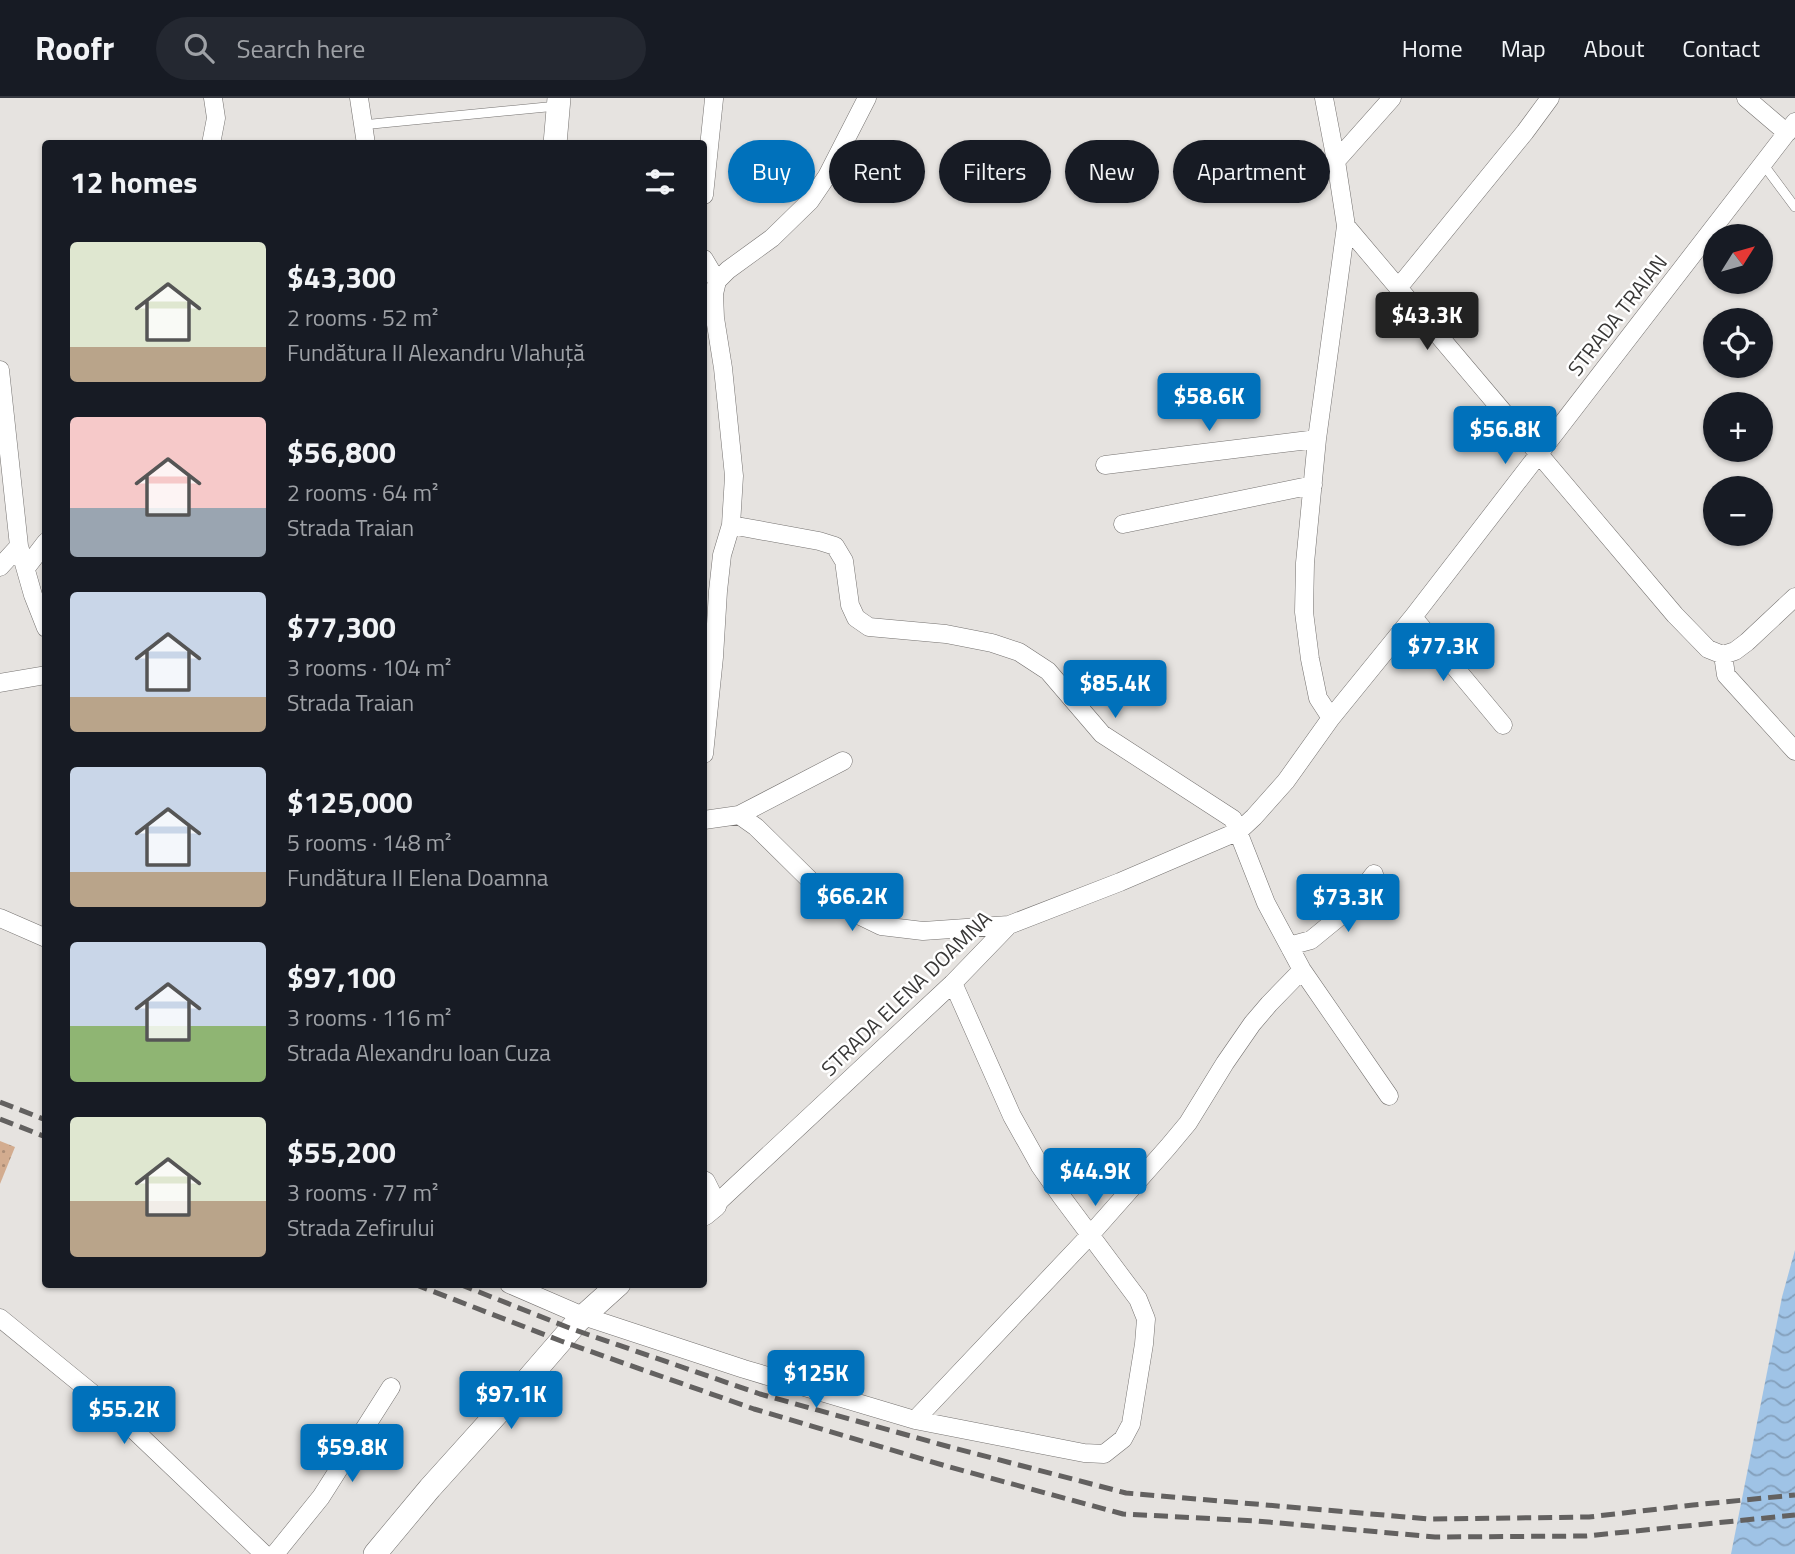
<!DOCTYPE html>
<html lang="en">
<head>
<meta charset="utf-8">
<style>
  :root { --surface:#171b24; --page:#242831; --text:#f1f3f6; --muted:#9ea1a6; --line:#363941; --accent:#0071bb }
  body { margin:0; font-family:"Titillium Web",sans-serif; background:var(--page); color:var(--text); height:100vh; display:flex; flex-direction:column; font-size:26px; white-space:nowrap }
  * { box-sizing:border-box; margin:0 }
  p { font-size:23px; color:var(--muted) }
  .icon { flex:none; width:38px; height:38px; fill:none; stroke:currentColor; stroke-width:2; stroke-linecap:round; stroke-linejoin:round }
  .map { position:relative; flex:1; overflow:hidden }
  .side { position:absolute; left:42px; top:42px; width:665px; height:1148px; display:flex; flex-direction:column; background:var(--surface); border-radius:7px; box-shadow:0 2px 5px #0004 }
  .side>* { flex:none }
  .hud { position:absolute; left:728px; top:42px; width:665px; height:63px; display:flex; gap:14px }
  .needle { width:46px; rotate:53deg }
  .controls { position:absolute; left:1703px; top:126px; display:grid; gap:14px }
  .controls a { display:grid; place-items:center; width:70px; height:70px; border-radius:50%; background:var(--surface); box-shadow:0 2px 5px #0004; font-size:35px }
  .price { position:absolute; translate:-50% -60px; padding:0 16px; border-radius:7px; background:var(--accent); color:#fff; font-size:23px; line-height:46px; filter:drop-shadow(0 2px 4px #0008) }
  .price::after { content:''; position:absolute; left:50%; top:42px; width:21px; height:16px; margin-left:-10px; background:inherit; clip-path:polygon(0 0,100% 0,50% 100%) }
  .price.selected { background:#222; color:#fff }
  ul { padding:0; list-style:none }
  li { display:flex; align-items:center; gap:21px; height:175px; padding:0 28px }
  li span { display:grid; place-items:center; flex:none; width:196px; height:140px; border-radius:7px; color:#555 }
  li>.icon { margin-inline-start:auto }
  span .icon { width:84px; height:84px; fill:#fffc; stroke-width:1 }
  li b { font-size:30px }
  h2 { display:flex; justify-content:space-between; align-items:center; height:84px; padding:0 28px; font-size:30px }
  .tag { padding:0 24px; border-radius:32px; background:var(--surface); box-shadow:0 2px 5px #0004; font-size:24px; line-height:63px }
  .tag.selected { background:var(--accent); color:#fff }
  header { display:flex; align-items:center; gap:42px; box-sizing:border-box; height:98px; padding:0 35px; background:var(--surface); border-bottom:2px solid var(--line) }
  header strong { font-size:33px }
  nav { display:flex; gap:38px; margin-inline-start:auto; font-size:24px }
  .search { width:490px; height:63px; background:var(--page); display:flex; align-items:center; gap:18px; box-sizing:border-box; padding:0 24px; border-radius:38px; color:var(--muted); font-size:26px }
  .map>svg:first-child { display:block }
  .grass { fill:url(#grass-dots) }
  .water { fill:url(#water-waves) }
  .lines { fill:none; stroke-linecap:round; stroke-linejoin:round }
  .service-casing { stroke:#757270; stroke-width:10 }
  .minor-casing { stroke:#757270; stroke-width:19 }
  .tertiary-casing { stroke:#757270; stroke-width:24 }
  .service { stroke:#fff; stroke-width:9 }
  .minor { stroke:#fff; stroke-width:18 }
  .tertiary { stroke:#fff; stroke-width:23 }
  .rail { stroke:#636160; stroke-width:5; stroke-dasharray:14 7; stroke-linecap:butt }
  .labels { text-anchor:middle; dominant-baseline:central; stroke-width:5; stroke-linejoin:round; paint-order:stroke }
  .street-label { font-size:21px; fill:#383736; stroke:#fff }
</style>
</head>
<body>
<header>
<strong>Roofr</strong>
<div class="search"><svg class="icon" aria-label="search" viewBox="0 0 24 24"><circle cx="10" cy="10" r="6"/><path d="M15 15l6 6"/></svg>Search here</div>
<nav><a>Home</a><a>Map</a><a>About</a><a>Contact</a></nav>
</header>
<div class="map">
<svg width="1795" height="1456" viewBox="0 0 1795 1456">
  <defs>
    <pattern id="grass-dots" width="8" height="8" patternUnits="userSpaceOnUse" patternTransform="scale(1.75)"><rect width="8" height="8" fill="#d3ac8f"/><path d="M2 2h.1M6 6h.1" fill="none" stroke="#ac8d76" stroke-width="1.8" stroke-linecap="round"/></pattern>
    <pattern id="water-waves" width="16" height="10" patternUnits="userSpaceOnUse" patternTransform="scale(1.75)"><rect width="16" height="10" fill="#9fc3e6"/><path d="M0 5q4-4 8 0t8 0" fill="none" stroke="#839fbb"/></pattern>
  </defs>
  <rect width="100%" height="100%" fill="#e6e3e0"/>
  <path class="grass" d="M0 1043 15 1049 0 1086Z"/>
  <path class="water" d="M1795 1152V1456H1731L1782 1199Z"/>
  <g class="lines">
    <defs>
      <path id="service" d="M362 27 557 8
        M1763 66 1795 109"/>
      <path id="minor" d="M359 0 366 46
        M1324 0 1336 63 1346 128 1317 341 1305 465 1304 514 1310 561 1318 600 1331 620
        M1746 0 1787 35
        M211 46 216 20 213 0
        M1336 63 1392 0
        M704 97 714 1
        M1346 128 1675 517 1708 551 1723 557 1735 553 1747 544 1795 499
        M704 161 717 183
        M1398 190 1525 34 1550 0
        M0 272 19 448 33 497 46 530
        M1105 367 1317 341
        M1123 426 1313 387
        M731 427 819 443 835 448 844 463 850 507 856 520 869 529 946 536 992 545 1019 554 1048 573 1102 636 1233 721 1266 805 1302 872 1389 998
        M0 469 19 448
        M26 470 46 444
        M1413 519 1503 627
        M1723 557 1726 577 1795 653
        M0 585 46 577
        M704 656 714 559 718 493 722 457 731 427 734 378 723 270 715 220 714 196 717 183 728 172 772 140 810 103 827 78 867 0
        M739 717 756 729 823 795 848 812 881 828 923 833 1009 827
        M704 722 739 717 843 663
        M0 820 46 840
        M1289 848 1311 842 1344 815 1374 776
        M715 1107 953 885 1009 827 1120 784 1239 733 1254 719 1286 683 1331 620 1413 519 1795 24
        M509 1186 583 1218 744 1271 915 1322 1084 1355 1104 1356 1123 1341 1131 1326 1144 1246 1146 1221 1138 1201 1061 1098 1040 1068 1012 1018 953 885
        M0 1220 114 1313 264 1456
        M915 1322 1091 1136 1168 1049 1188 1025 1225 965 1252 926 1269 906 1302 872
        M275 1456 321 1399 391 1289"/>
      <path id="tertiary" d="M555 46 559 0
        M704 1085 715 1107 704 1116
        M375 1456 430 1390 521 1289 578 1223 619 1186"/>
    </defs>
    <use href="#service" class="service-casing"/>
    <use href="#minor" class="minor-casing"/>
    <use href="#tertiary" class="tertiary-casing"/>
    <use href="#service" class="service"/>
    <use href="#minor" class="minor"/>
    <use href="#tertiary" class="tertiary"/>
    <path class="rail" d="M0 1004 46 1022
      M0 1021 46 1039
      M414 1186 561 1243 754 1311 946 1368 1123 1416 1257 1423 1435 1439 1586 1438 1795 1417
      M459 1186 572 1231 760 1296 950 1349 1126 1395 1430 1421 1589 1419 1693 1407 1795 1397"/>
  </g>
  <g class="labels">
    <g class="street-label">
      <text transform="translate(1617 217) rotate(-52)">STRADA TRAIAN</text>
      <text transform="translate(906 895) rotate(-44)">STRADA ELENA DOAMNA</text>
    </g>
  </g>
</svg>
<div class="controls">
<a><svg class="needle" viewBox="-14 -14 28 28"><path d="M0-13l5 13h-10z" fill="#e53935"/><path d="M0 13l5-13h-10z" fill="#9ea1a6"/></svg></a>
<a><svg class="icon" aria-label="locate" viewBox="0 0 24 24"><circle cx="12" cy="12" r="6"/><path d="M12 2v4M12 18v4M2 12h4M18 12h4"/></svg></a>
<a>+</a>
<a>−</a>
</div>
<b class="price selected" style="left:1427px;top:254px">$43.3K</b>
<b class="price" style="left:1209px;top:335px">$58.6K</b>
<b class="price" style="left:1505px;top:368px">$56.8K</b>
<b class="price" style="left:1443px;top:585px">$77.3K</b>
<b class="price" style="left:1115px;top:622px">$85.4K</b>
<b class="price" style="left:852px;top:835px">$66.2K</b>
<b class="price" style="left:1348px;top:836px">$73.3K</b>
<b class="price" style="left:1095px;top:1110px">$44.9K</b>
<b class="price" style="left:816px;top:1312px">$125K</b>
<b class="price" style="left:511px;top:1333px">$97.1K</b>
<b class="price" style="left:124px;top:1348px">$55.2K</b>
<b class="price" style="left:352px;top:1386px">$59.8K</b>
<div class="hud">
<a class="tag selected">Buy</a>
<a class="tag">Rent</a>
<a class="tag">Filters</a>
<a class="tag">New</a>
<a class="tag">Apartment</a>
</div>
<section class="side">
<h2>12 homes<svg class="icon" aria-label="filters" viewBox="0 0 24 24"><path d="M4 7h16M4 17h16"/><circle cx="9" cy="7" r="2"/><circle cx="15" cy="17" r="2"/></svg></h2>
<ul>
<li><span style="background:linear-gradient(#dfe7d0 75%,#b9a48a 0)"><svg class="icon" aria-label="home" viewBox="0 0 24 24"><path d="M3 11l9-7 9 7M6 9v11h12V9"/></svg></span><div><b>$43,300</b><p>2 rooms · 52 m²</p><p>Fundătura II Alexandru Vlahuță</p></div></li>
<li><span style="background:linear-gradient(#f6c9c9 65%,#9aa5b1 0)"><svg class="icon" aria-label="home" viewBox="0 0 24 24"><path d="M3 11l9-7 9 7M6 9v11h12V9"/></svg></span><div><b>$56,800</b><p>2 rooms · 64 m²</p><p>Strada Traian</p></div></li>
<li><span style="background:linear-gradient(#c9d6e8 75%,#b9a48a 0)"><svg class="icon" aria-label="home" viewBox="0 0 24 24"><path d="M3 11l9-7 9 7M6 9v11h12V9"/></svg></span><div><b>$77,300</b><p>3 rooms · 104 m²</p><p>Strada Traian</p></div></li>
<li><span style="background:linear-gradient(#c9d6e8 75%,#b9a48a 0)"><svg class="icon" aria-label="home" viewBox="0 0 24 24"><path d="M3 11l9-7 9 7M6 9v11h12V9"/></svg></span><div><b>$125,000</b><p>5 rooms · 148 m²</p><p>Fundătura II Elena Doamna</p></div></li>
<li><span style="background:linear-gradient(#c9d6e8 60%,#8fb573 0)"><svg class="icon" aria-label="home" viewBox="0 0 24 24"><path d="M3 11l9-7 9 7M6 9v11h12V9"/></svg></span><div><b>$97,100</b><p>3 rooms · 116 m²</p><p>Strada Alexandru Ioan Cuza</p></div></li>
<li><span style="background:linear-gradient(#dfe7d0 60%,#b9a48a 0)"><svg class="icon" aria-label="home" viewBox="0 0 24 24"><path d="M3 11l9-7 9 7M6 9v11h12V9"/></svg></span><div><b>$55,200</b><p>3 rooms · 77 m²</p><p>Strada Zefirului</p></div></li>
</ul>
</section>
</div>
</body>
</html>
